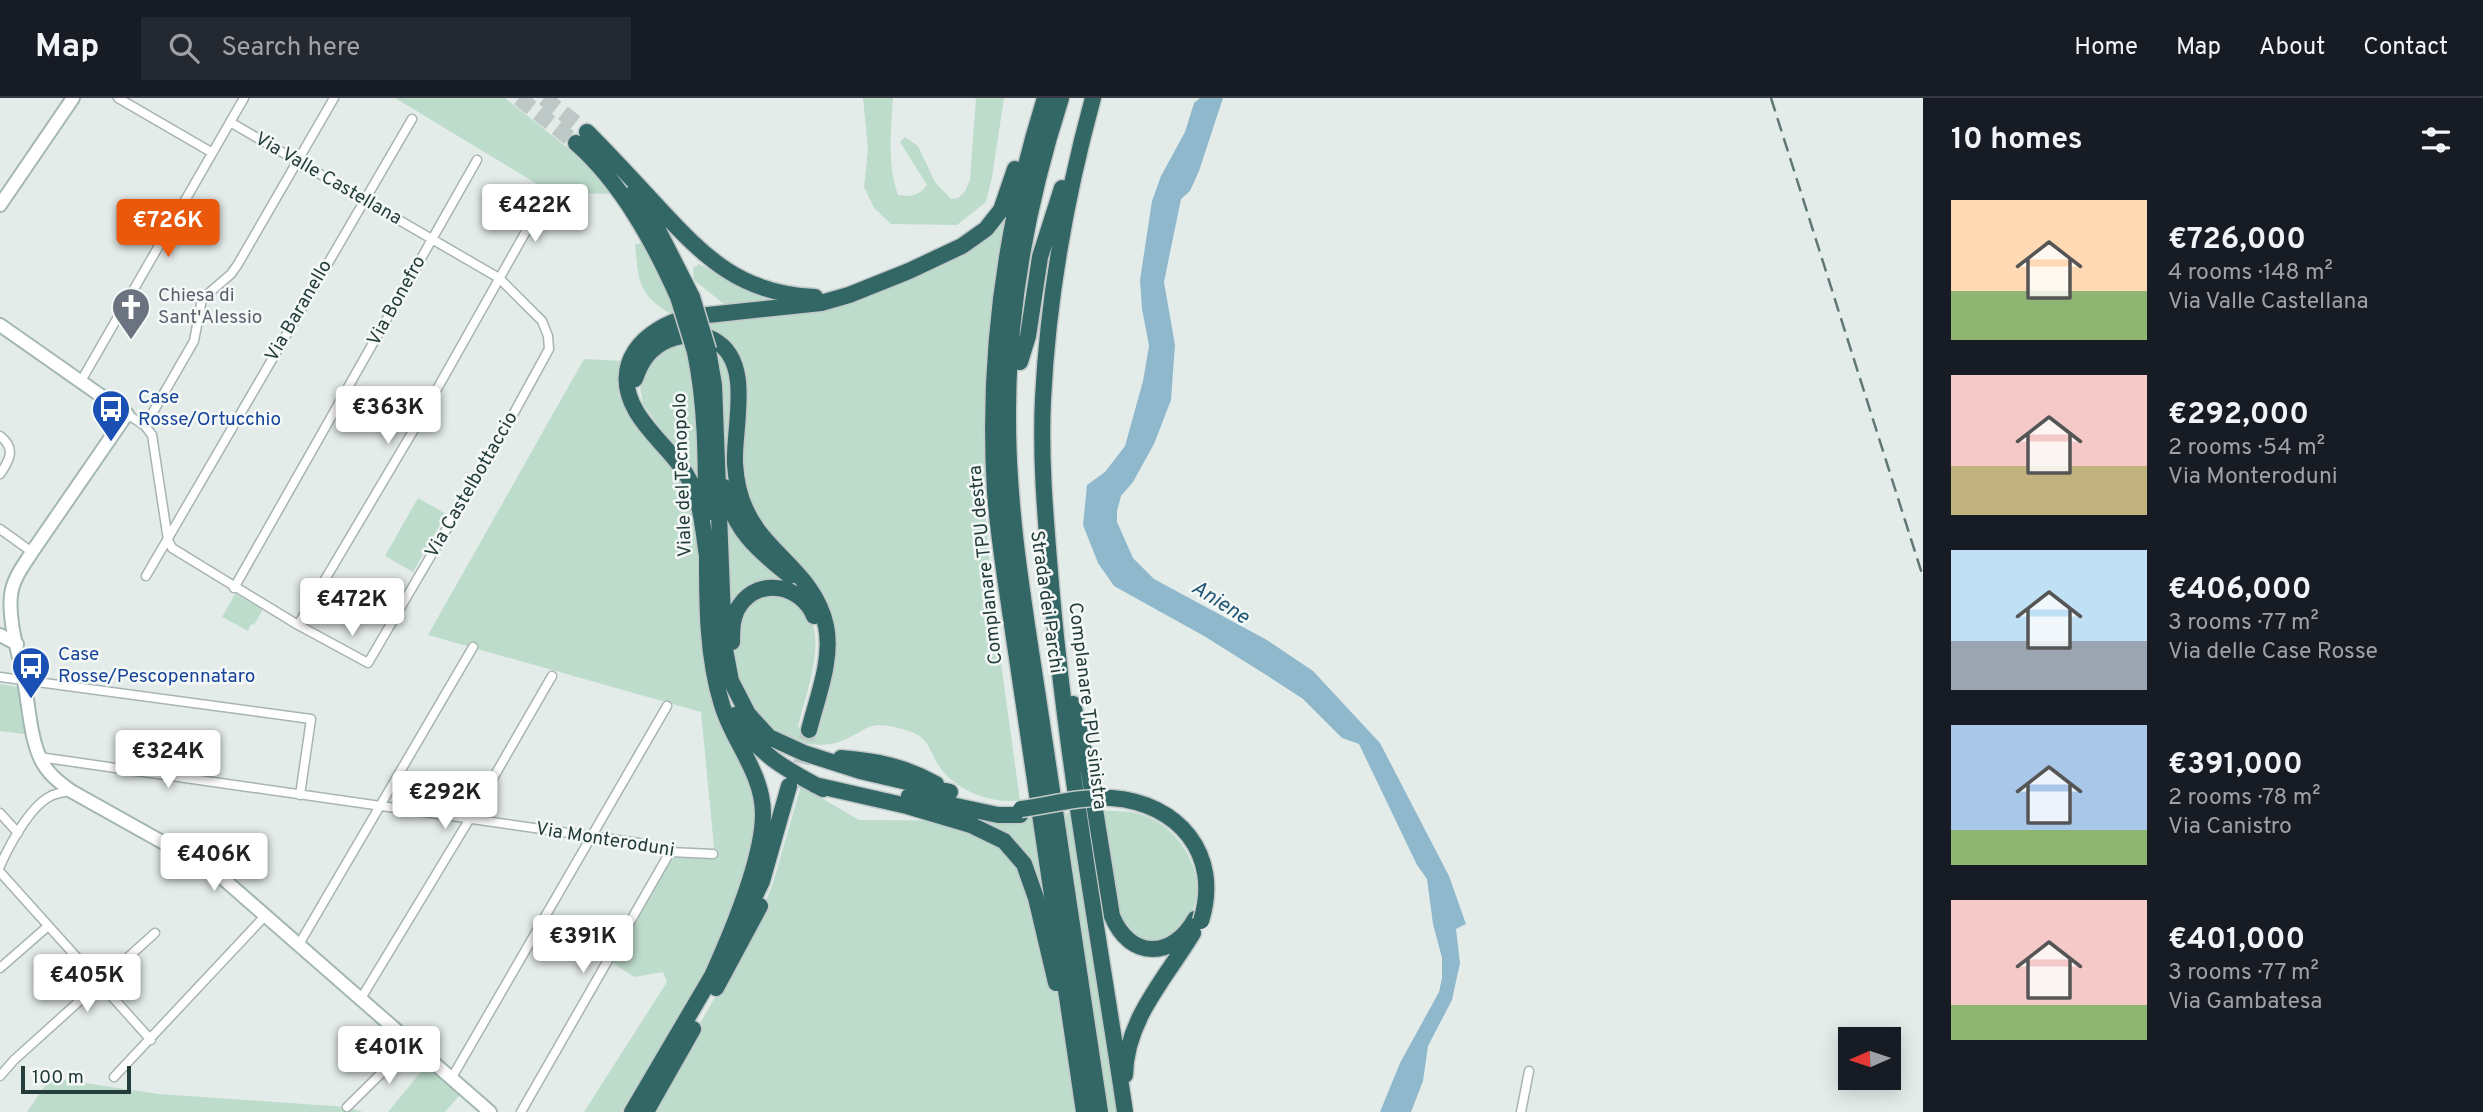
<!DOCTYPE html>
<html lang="en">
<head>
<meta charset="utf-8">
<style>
  :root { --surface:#171b24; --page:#242831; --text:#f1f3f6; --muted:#9ea1a6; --line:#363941; --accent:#ea580c }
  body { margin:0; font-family:Overpass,sans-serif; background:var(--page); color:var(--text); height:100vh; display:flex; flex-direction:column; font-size:26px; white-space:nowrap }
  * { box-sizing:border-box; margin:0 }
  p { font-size:23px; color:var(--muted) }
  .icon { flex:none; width:38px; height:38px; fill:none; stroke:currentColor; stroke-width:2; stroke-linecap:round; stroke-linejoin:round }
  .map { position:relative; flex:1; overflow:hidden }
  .side { display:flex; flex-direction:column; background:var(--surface); width:560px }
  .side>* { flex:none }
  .needle { width:46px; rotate:267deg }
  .buttons { position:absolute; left:1838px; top:929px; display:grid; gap:14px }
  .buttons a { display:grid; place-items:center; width:63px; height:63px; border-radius:0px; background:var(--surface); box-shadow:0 4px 18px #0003; font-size:35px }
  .scale { position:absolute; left:21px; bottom:18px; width:110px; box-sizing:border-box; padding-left:7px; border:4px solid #243d3b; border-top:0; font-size:19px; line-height:24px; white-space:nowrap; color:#243d3b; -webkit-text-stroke:5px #f4f9f7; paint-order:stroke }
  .price { position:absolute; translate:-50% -60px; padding:0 16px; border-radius:7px; background:#fff; color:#222; font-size:23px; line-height:46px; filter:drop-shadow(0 2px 4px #0008) }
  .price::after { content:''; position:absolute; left:50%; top:42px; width:21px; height:16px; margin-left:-10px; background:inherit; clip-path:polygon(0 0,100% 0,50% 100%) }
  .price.active { background:var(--accent); color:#fff }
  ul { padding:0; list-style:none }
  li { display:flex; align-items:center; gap:21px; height:175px; padding:0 28px }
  li span { display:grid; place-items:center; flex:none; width:196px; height:140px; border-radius:0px; color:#555 }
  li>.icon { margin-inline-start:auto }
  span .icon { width:84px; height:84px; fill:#fffc; stroke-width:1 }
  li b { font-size:30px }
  h2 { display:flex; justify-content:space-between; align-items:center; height:84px; padding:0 28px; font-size:30px }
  header { display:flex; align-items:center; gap:42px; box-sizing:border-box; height:98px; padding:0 35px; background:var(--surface); border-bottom:2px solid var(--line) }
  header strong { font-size:33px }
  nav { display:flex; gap:38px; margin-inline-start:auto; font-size:24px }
  .search { width:490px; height:63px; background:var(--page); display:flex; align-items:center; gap:18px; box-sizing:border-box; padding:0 24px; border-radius:0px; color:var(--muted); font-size:26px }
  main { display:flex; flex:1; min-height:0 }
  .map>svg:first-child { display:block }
  .green { fill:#bedccc }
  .water { fill:#90b8cd }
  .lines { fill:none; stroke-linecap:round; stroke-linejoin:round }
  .highway-tunnel { stroke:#bec9c7; stroke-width:16; stroke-dasharray:16 8; stroke-linecap:butt }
  .street-casing { stroke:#a7b4b2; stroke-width:11 }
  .secondary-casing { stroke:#a3b7b4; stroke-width:16 }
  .highway-casing { stroke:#c2c9c8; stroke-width:19 }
  .street { stroke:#fff; stroke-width:8 }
  .secondary { stroke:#fff; stroke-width:12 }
  .highway { stroke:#326766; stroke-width:16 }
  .rail { stroke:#5f7876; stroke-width:2.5; stroke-dasharray:14 7; stroke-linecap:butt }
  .highway-bridge-casing { stroke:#c2c9c8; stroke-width:19; stroke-linecap:butt }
  .highway-bridge { stroke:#326766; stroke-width:16 }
  .labels { text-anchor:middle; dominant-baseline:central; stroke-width:5; stroke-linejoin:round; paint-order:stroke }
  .street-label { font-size:19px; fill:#243d3b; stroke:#f4f9f7 }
  .worship-label { font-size:19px; fill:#5b616d; stroke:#f4f9f7; text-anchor:start }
  .transit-label { font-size:19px; fill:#164399; stroke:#f4f9f7; text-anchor:start }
  .water-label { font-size:21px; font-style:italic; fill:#225775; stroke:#f4f9f7 }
</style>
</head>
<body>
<header>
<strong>Map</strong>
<div class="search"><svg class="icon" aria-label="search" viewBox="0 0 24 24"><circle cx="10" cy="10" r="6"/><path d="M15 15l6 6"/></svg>Search here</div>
<nav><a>Home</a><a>Map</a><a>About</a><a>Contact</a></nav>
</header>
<main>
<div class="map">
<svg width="1923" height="1014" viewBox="0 0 1923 1014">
  <rect width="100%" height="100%" fill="#e4ecea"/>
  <path class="green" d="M395 0H505L588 66 613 96 552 95Z
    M863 0H893C891 32 887 66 898 97 912 99 918 98 927 87L900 44 905 39 918 48 935 84 951 101 958 100 965 93 970 82 976 0H1004L992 79 986 104 957 127 891 126 874 110 864 89 868 51Z
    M1008 111 989 260 985 410 993 506 1020 703C989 705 954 693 937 665 931 655 928 641 916 636 905 631 881 624 869 629 856 635 845 644 830 646 786 653 746 616 738 575 735 558 732 538 738 522 741 513 752 504 759 497L790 496C796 504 807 512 811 521 824 550 805 599 798 629L813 634 834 538 761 429 742 386 743 294 710 235 705 221 829 209 956 158Z
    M643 145 675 213 672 217C637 195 639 185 635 146Z
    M699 166 738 185 807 205 730 211 694 182 693 170Z
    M685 241 697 312 700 392 684 363 643 306 640 288 648 262Z
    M713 249 720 254 731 278V383L726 387Z
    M584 261 623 263 618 279 619 298 628 315 660 352 685 387 696 425 703 563 716 620 752 686 757 718 745 786 696 894 621 1014H584L667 884 663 874 634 879 613 865 673 758 715 760 701 614 428 537Z
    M418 400 446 416 413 474 385 458Z
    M726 421 747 447 797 489 729 508Z
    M235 496 263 511 254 527 251 526 248 533 222 519Z
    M0 586 20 589 31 637 0 633Z
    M801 688 859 722 1008 723 1085 713 1130 1014H650L757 825 773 785Z
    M1102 713C1117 713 1131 712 1145 718 1181 731 1210 779 1191 816 1187 825 1177 834 1170 842L1142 845 1118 822Z
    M430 963 464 992 445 1014H388Z
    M50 980 159 996 347 1009 363 1014H27Z"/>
  <path class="water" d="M1200 0H1223L1199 73 1190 93 1181 101 1164 184 1175 247 1171 302 1154 346 1133 384 1121 398 1117 413V424L1133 460 1154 481 1267 542 1313 573 1380 645 1449 778 1466 826 1456 831 1460 865 1452 902 1428 948 1423 983 1411 1014H1380L1400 965 1439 894 1442 880V860L1433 826 1427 781 1417 767 1359 646 1342 640 1303 601 1263 575 1204 538 1114 488 1098 465 1083 427 1087 387 1105 374 1125 348 1143 283 1149 248 1142 211 1140 182 1152 103 1161 78 1185 34 1194 5Z"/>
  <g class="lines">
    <path class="highway-tunnel" d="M519 0 576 45
      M544 0 587 34
      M796 689 809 632"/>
    <defs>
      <path id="street" d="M118 0 211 54
        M81 283 244 0
        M127 316 145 328 152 337 168 442 172 450 298 527 368 565 504 333 549 251 548 238 542 223 499 180 230 24
        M145 328 194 243 202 201 231 176 238 166 334 0
        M0 338C16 350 10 362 0 376
        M0 431 32 454
        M146 478 412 21
        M234 490 477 62
        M298 527 419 323 547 96
        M0 579 311 621 300 697
        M39 659 639 745 670 754 713 756
        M0 715 18 735
        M0 768C9 748 29 710 49 699 55 695 64 694 71 693
        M0 774 151 942
        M298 848 473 549
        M0 870 47 829
        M360 902 469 722 552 578
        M0 978 14 962 155 835
        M114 979 264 819
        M451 981 667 608
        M347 1009 411 946
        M521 1014 670 754
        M1521 1014 1529 973"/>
      <path id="secondary" d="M0 107 73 0
        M0 227 127 316 32 454C24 467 13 480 11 497 8 524 19 556 24 583 29 608 30 639 41 662 48 676 59 684 71 693L205 768 220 778 490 1014
        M0 537 17 546"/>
      <path id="highway" d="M1045 0C1005 127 987 261 995 394 997 423 1001 451 1005 479L1084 1014
        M1061 0C1028 103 1007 214 1008 322 1008 418 1025 512 1039 606 1059 742 1080 878 1100 1014
        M1093 0C1066 99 1048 199 1043 301 1040 363 1046 425 1051 486 1066 663 1099 838 1125 1014
        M587 34C611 58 634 83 657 108 705 160 741 196 815 199
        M576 45C622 86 653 143 678 199
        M634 94 656 128 692 199
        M708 252 714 287 724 546 731 583 748 616 769 639 804 655 860 673 950 694
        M695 254C706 307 706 360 706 415
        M1020 264 1028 238 1040 159 1062 90
        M635 281C641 263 650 250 668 242 683 236 698 234 714 242 754 264 733 329 735 366 736 381 739 398 746 412 766 457 815 475 826 528 833 561 817 600 809 632
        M724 389C733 431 757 452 790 478
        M707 448C707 500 706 556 722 607 733 644 763 675 763 716 763 761 731 836 712 878
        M707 458C703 433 702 408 691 385 677 357 651 339 636 313 609 266 644 230 689 219L821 205 849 197 909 173 962 148 986 131 1001 112 1015 71
        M732 544C732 532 732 518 740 507 760 478 802 488 814 518
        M1073 606 1089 674 1112 818C1130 862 1173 861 1195 821
        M735 617C755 655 787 672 823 691
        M841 660C878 663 903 668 936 686
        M815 687 907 708 971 727 1004 743 1024 766 1036 800 1056 885
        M909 698 998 717H1020
        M747 815 762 783 789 688
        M716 890 760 808
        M1125 977C1126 921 1166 880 1193 835
        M632 1014 716 871
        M646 1014 693 931"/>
    </defs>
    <use href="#street" class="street-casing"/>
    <use href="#secondary" class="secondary-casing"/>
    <use href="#highway" class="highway-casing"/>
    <use href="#street" class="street"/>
    <use href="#secondary" class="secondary"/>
    <use href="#highway" class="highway"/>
    <path class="rail" d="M1771 0 1923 479"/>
    <defs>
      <path id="highway-bridge" d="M678 199 695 254
        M692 199 708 252
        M1021 711C1050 707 1082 698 1112 700 1178 705 1222 756 1201 823"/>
    </defs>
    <use href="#highway-bridge" class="highway-bridge-casing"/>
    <use href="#highway-bridge" class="highway-bridge"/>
  </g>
  <defs>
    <symbol id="church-pin" viewBox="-11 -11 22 30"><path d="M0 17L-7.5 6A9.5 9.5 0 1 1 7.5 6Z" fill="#6b7280" stroke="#f4f9f7"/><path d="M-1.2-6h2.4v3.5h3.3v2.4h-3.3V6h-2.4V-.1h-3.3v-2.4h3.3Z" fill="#fff"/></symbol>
    <symbol id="bus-pin" viewBox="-11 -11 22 30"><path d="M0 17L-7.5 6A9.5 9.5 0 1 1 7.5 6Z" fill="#1a4fb4" stroke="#f4f9f7"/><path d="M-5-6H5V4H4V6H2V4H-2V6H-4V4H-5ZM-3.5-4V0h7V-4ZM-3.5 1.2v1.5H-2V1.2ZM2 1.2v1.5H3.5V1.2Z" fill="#fff"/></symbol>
  </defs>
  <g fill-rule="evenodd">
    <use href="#church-pin" x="109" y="187" width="44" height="60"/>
    <use href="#bus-pin" x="89" y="289" width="44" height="60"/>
    <use href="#bus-pin" x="9" y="546" width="44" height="60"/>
  </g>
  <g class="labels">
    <g class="street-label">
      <text transform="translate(328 81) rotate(30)">Via Valle Castellana</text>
      <text transform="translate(397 203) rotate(-61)">Via Bonefro</text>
      <text transform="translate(299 213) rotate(-60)">Via Baranello</text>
      <text transform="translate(683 377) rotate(-92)">Viale del Tecnopolo</text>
      <text transform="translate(472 387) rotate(-60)">Via Castelbottaccio</text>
      <text transform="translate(986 467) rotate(-96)">Complanare TPU destra</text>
      <text transform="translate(1046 504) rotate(82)">Strada dei Parchi</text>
      <text transform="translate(1087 608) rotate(83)">Complanare TPU sinistra</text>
      <text transform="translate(605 742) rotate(9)">Via Monteroduni</text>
    </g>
    <g class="worship-label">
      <text x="158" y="198">Chiesa di<tspan x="158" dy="22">Sant'Alessio</tspan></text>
    </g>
    <g class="transit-label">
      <text x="138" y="300">Case<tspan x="138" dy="22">Rosse/Ortucchio</tspan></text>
      <text x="58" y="557">Case<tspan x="58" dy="22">Rosse/Pescopennataro</tspan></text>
    </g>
    <g class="water-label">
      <text transform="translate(1220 505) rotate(32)">Aniene</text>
    </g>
  </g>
</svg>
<div class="buttons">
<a><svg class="needle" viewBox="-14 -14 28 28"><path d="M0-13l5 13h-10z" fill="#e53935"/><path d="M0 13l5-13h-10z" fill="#9ea1a6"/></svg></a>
</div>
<div class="scale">100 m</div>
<b class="price" style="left:535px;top:146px">€422K</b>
<b class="price active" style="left:168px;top:161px">€726K</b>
<b class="price" style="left:388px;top:348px">€363K</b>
<b class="price" style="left:352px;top:540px">€472K</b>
<b class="price" style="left:168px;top:692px">€324K</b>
<b class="price" style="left:445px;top:733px">€292K</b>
<b class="price" style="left:214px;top:795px">€406K</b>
<b class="price" style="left:583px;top:877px">€391K</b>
<b class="price" style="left:87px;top:916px">€405K</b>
<b class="price" style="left:389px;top:988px">€401K</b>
</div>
<section class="side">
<h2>10 homes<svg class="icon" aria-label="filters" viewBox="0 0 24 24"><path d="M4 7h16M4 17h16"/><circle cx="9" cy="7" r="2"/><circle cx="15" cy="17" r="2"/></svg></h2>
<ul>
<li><span style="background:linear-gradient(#ffd9b3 65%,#8fb573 0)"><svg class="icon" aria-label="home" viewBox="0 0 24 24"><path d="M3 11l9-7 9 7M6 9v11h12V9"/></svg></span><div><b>€726,000</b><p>4 rooms · 148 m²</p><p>Via Valle Castellana</p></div></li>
<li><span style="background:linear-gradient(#f6c9c9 65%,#c2b280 0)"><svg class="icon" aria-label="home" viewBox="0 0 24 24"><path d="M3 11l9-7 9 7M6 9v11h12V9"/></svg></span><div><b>€292,000</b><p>2 rooms · 54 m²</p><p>Via Monteroduni</p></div></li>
<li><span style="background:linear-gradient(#bfe0f5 65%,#9aa5b1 0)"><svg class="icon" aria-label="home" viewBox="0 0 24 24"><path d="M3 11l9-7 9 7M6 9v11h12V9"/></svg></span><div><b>€406,000</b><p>3 rooms · 77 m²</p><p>Via delle Case Rosse</p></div></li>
<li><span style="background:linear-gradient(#a9c7e8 75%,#8fb573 0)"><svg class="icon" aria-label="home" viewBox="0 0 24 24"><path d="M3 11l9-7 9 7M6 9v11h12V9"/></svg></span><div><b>€391,000</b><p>2 rooms · 78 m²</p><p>Via Canistro</p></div></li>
<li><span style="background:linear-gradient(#f6c9c9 75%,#8fb573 0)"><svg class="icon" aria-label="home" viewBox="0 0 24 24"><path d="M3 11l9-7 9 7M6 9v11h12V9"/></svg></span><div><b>€401,000</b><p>3 rooms · 77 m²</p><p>Via Gambatesa</p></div></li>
</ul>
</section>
</main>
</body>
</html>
